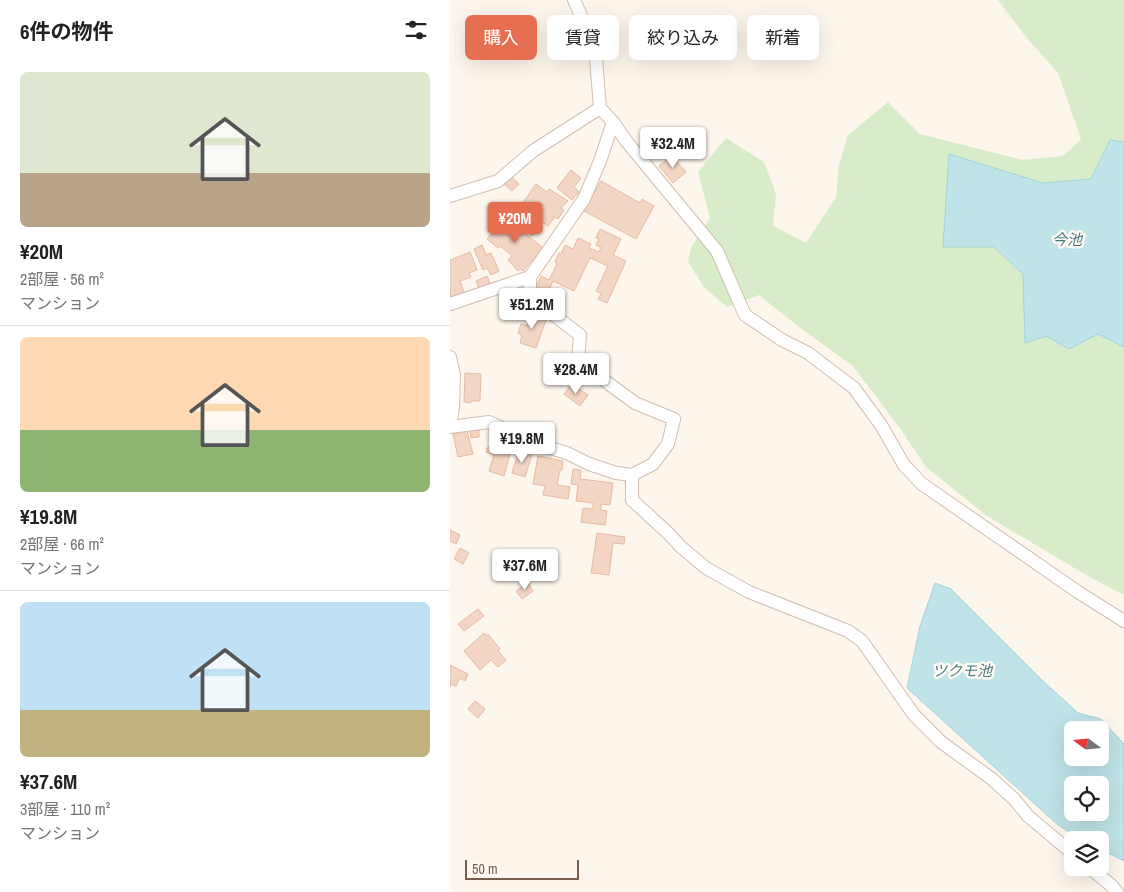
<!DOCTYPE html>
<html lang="ja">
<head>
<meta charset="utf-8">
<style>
  :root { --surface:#fff; --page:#f2f2f2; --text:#222; --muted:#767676; --line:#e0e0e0; --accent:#e76f51 }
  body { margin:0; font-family:"Archivo Narrow","Noto Sans JP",sans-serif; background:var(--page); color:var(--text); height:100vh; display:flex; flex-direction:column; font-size:19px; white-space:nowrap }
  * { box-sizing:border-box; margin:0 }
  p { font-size:16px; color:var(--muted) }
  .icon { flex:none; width:28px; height:28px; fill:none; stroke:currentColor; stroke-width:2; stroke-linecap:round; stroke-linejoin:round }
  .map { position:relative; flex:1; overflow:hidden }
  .details { display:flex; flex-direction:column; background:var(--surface); width:450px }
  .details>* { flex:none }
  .banner { position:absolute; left:15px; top:15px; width:475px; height:45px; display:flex; gap:10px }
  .needle { width:32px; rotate:286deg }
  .controls { position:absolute; left:614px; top:721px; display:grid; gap:10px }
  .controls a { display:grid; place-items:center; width:45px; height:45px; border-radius:8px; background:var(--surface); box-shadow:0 5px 20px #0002; font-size:25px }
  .scale { position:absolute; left:15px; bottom:12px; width:114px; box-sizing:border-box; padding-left:5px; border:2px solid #7a5c4d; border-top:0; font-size:14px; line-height:18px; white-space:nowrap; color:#7a5c4d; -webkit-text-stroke:4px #fffaf3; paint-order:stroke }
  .price { position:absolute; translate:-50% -42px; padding:0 11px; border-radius:5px; background:#fff; color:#222; font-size:16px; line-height:32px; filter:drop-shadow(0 1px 2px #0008) }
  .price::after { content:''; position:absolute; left:50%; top:30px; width:15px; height:11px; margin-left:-8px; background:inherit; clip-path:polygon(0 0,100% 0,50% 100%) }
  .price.selected { background:var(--accent); color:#fff }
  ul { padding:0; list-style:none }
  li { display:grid; align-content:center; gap:10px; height:265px; padding:0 20px }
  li+li { border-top:1px solid var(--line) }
  li span { display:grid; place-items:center; height:155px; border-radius:8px; color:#555 }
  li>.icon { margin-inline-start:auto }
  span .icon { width:90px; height:90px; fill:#fffc; stroke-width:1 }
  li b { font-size:21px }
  h2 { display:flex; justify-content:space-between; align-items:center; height:60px; padding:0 20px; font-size:21px }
  .chip { padding:0 18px; border-radius:8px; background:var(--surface); box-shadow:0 5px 20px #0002; font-size:18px; line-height:45px }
  .chip.selected { background:var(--accent); color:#fff }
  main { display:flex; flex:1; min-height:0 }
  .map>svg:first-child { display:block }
  .green { fill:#d8ecc9 }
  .water { fill:#bfe3e8; stroke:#a5d3da; fill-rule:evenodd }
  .building { fill:#f3d5c3; stroke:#e6bba3 }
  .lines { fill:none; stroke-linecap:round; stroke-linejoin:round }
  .street-casing { stroke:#d1beb0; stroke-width:14 }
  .street { stroke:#fff; stroke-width:12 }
  .labels { text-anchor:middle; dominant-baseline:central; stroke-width:5; stroke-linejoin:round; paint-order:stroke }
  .water-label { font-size:15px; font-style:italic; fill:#437c86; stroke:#fffaf3 }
</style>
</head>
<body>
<main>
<section class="details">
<h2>6件の物件<svg class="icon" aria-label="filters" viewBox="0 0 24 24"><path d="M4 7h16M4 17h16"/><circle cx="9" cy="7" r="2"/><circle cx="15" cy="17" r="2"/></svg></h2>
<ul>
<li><span style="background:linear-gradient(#dfe7d0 65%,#b9a48a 0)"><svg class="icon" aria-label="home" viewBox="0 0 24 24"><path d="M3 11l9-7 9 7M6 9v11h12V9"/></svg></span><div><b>¥20M</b><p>2部屋 · 56 m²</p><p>マンション</p></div></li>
<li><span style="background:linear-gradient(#ffd9b3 60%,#8fb573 0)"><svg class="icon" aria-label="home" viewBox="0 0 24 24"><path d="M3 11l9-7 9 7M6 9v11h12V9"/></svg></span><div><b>¥19.8M</b><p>2部屋 · 66 m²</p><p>マンション</p></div></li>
<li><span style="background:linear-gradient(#bfe0f5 70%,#c2b280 0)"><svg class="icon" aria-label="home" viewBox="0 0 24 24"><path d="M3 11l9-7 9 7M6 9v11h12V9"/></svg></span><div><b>¥37.6M</b><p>3部屋 · 110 m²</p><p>マンション</p></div></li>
</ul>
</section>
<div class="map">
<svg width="674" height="892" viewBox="0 0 674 892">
  <rect width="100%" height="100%" fill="#fdf6ec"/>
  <path class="green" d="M548 0H674V142L660 141 641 179 593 183 499 155 493 247H544L573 274 576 343 596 335 619 349 647 334 674 347V595L636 575 537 516 476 467 449 427 403 366 349 327 309 295 277 307 254 287 238 262 241 248 260 218 248 172 276 138 314 162 326 193 323 226 356 243 386 197 389 165 398 135 438 102 470 134 573 160 613 156 631 139 608 73 576 37Z"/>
  <path class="water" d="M660 140 674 142V347L648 334 619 349 596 336 575 343 573 274 544 247H493L499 154 593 183 641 179Z
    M485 583 501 589 592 680 628 713 651 719 674 744V861L650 849V840H633L608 825 457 688 470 626ZM622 730H650V758H622ZM622 785H650V812H622Z"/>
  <path class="building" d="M222 156 236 172 223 183 209 166Z
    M121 170 131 178 124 187 129 192 122 200 107 188Z
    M62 177 69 184 62 191 54 184Z
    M151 181 190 203 192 199 204 206 186 239 134 211Z
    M86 184 97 192 99 189 118 201 111 208 114 210 108 219 105 217 98 226 70 207Z
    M71 214 88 229 82 236 65 221Z
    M56 217 93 248 73 271 70 269 68 271 58 260 62 256 50 246 48 248 37 239Z
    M150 229 171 239 163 255 176 261 157 303 148 299 151 294 146 291 158 266 140 258 124 291 103 281 98 292 86 287 91 276 99 280 107 264 105 262 109 253 111 254 115 245 123 249 128 238 141 244 139 248 149 252 151 247 146 245 149 239 146 238Z
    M32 245 36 255 41 253 49 271 41 275 37 268 33 270 24 249Z
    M20 252 27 270 19 273 21 277 10 281 14 292 0 297V260Z
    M37 276 40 283 29 288 26 281Z
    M67 289 71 302 62 305 58 292Z
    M77 309 86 312 85 316 96 320 86 348 70 343 72 335 68 333 71 324 77 326 80 316 75 314Z
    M15 373 31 374 30 401H21V403L14 402Z
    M122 384 138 395 130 406 114 394Z
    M29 430V437L21 438 20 431Z
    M17 431 23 454 8 457 3 434Z
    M38 447 60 454 54 476 39 471 44 455 36 452Z
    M69 450 82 455 75 477 62 473Z
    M88 456 113 461 112 470H110L107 485 120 487 118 499 93 495 95 486 83 484Z
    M123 469 131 470 130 479 163 483 160 505 151 504V510L157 511 155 525 131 522 133 508 143 509V503L126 501 128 485 121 484Z
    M0 530 10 535 6 544 0 541Z
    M147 533 175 537 174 544 163 543 159 575 141 573Z
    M10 548 19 553 13 564 4 559Z
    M78 583 83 591 72 599 66 591Z
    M28 609 34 616 14 631 8 624Z
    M34 633 36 636 38 634 50 649 48 651 56 660 48 667 41 660 30 670 14 651Z
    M0 665 18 674 15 681 10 678 6 686 1 684 0 687Z
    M25 701 35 709 28 718 18 709Z"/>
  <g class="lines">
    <defs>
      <path id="street" d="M124 0 145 47 150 108 163 122 177 142 267 251 295 315 332 340 358 353 404 388 431 425 454 465 472 484 628 592 674 621
        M0 196 48 181 83 151 150 108
        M0 304 80 277 134 199 150 161 163 122
        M0 357 4 376 3 407 0 426
        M0 427 39 422 87 444 117 453 139 464 166 473 182 475 203 464 218 444 224 419 185 403 128 361 130 335 80 297V277
        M182 475V500L218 533 231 547 256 568 299 592 398 631 412 641 464 715 491 742 542 779 564 799 578 816 622 853
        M640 868 662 886 667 892"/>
    </defs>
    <use href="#street" class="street-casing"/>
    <use href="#street" class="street"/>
  </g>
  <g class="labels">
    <g class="water-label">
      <text x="617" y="239">今池</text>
      <text x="512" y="670">ツクモ池</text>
    </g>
  </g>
</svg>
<div class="controls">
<a><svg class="needle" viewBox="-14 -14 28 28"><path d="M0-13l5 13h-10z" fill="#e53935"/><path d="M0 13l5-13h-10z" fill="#767676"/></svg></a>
<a><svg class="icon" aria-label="locate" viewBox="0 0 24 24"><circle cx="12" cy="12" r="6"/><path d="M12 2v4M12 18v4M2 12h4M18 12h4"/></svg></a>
<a><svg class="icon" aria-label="layers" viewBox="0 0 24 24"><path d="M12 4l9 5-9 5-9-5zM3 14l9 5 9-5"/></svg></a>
</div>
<div class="scale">50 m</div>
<b class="price" style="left:223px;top:169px">¥32.4M</b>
<b class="price selected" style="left:65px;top:244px">¥20M</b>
<b class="price" style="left:82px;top:330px">¥51.2M</b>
<b class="price" style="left:126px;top:395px">¥28.4M</b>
<b class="price" style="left:72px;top:464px">¥19.8M</b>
<b class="price" style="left:75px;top:591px">¥37.6M</b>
<div class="banner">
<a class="chip selected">購入</a>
<a class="chip">賃貸</a>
<a class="chip">絞り込み</a>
<a class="chip">新着</a>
</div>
</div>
</main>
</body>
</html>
